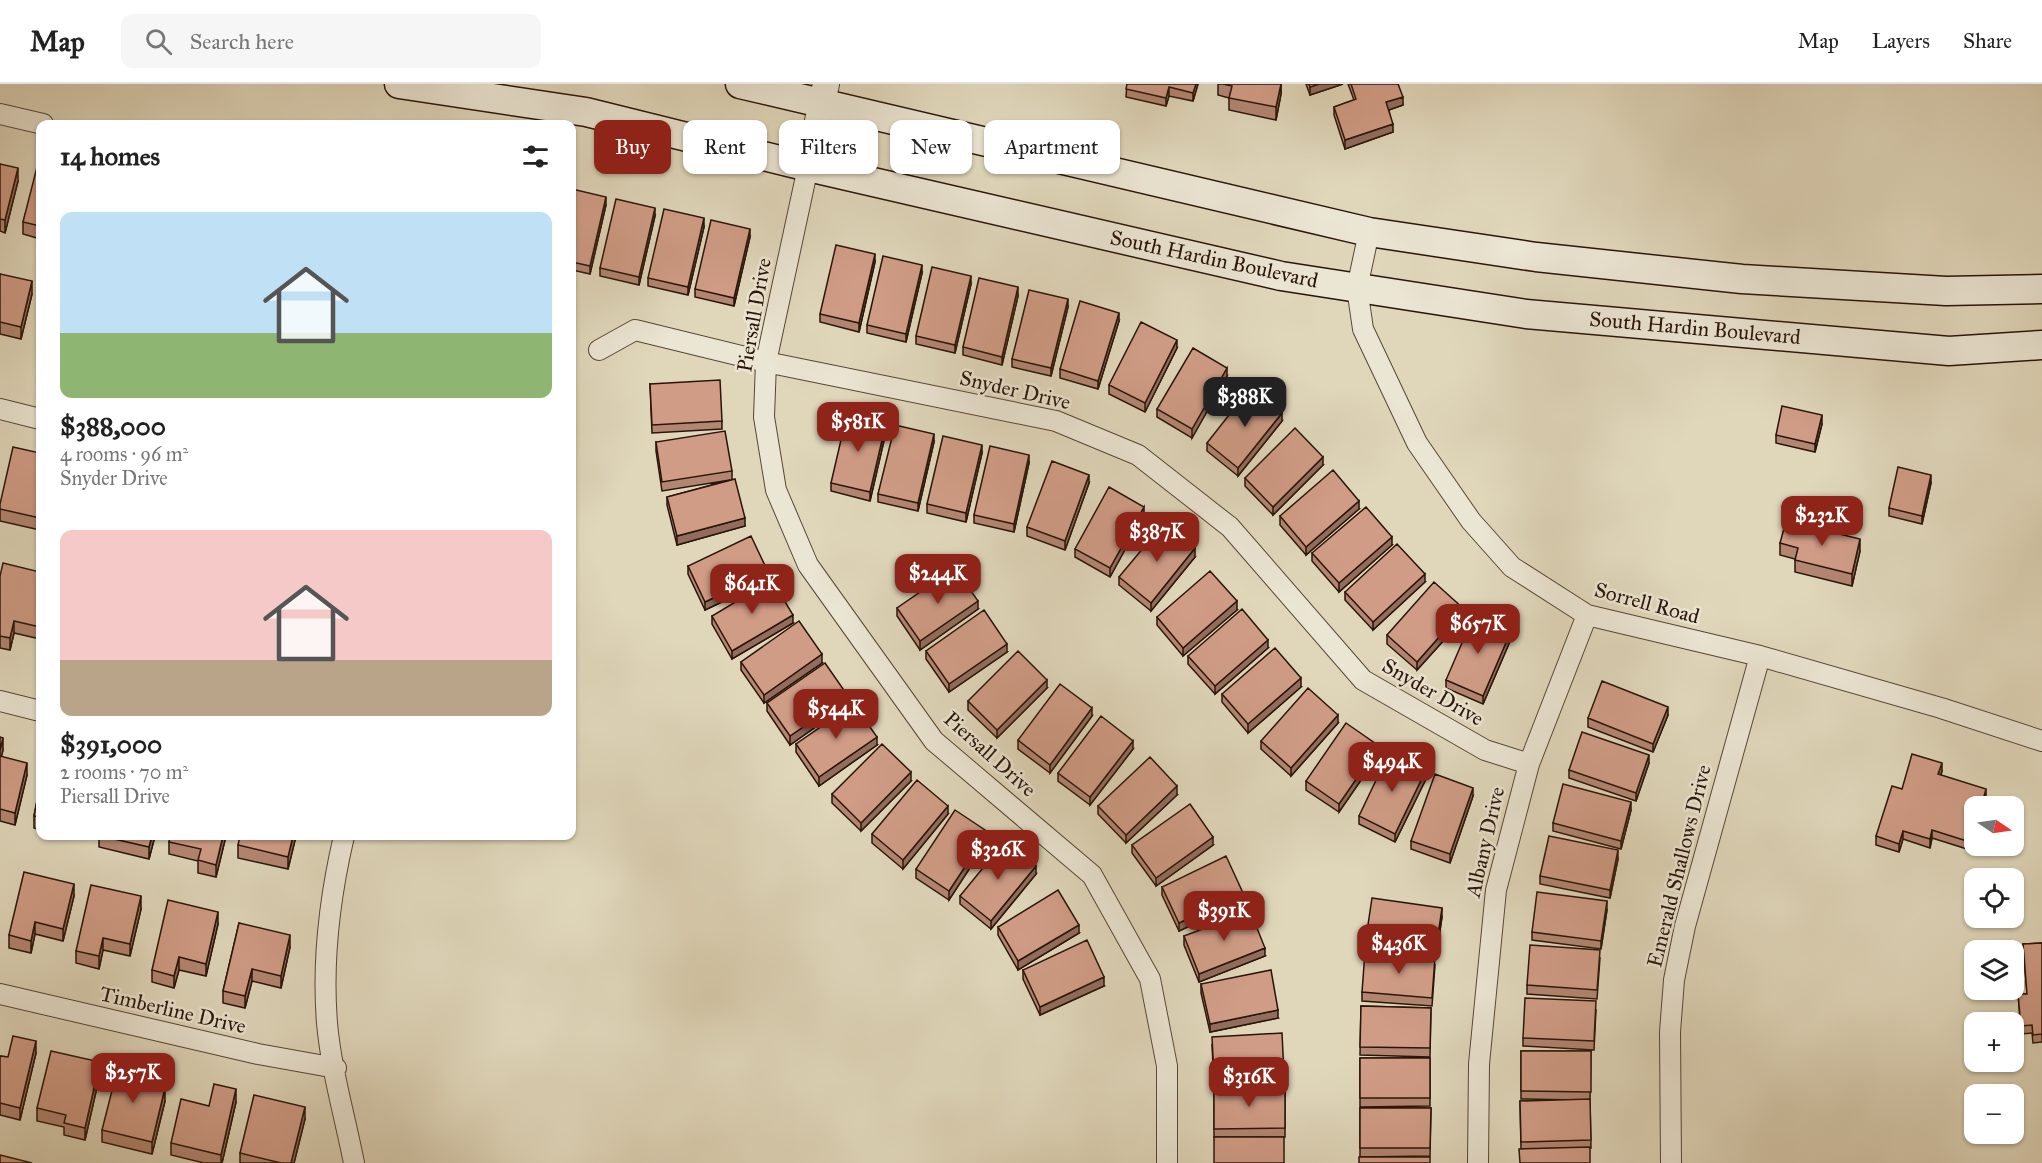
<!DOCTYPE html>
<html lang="en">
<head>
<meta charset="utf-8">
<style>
  :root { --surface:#fff; --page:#f6f6f6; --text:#222; --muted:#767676; --line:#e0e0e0; --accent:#8f2418 }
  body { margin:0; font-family:"IM FELL Great Primer",serif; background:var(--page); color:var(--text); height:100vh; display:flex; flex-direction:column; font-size:22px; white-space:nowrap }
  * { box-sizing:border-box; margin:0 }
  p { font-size:20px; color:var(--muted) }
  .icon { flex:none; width:33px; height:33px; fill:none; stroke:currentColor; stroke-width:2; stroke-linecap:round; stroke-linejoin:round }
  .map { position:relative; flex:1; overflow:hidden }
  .drawer { position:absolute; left:36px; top:36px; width:540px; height:720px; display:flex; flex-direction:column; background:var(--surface); border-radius:12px; box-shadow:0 2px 4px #0004 }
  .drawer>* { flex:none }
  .banner { position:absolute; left:594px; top:36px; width:570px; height:54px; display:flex; gap:12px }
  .needle { width:39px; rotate:103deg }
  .buttons { position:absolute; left:1964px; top:712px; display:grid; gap:12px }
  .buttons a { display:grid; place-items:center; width:60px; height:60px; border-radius:12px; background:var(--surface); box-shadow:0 2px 4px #0004; font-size:30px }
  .price { position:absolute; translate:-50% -51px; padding:0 14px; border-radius:12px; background:var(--accent); color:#fff; font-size:20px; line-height:39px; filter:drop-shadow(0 2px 3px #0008) }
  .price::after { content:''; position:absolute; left:50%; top:36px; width:18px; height:14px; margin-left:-9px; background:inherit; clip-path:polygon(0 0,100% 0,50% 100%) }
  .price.selected { background:#222; color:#fff }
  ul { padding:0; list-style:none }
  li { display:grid; align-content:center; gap:12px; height:318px; padding:0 24px }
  li span { display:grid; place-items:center; height:186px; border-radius:12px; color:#555 }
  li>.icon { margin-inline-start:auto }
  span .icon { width:108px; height:108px; fill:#fffc; stroke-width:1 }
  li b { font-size:26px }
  h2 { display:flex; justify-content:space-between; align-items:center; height:72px; padding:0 24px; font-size:26px }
  .chip { padding:0 21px; border-radius:12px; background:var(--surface); box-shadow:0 2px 4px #0004; font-size:21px; line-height:54px }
  .chip.selected { background:var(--accent); color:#fff }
  header { display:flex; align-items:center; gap:36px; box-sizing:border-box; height:84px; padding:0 30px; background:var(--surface); border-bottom:2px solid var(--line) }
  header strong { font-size:28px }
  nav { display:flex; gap:33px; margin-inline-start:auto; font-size:21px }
  .search { width:420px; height:54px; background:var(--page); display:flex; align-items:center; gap:15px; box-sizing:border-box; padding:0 21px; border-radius:12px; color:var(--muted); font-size:22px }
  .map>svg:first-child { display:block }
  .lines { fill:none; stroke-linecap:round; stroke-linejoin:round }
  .minor-casing { stroke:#584636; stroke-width:22 }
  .tertiary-casing { stroke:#584636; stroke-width:28 }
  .secondary-casing { stroke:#2a1509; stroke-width:31 }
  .minor { stroke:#ebe5d3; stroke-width:20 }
  .tertiary { stroke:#ebe5d3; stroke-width:26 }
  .secondary { stroke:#ebe5d3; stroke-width:28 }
  .wall { fill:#b38673; stroke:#2a1509; stroke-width:1.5 }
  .shaded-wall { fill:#926d5e; stroke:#2a1509; stroke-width:1.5 }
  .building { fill:#d09c86; stroke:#2a1509; stroke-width:1.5 }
  .labels { text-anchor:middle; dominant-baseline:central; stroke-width:5; stroke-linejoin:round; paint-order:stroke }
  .street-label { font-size:21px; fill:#2a1509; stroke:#ebe5d3 }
</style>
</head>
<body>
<header>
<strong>Map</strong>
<div class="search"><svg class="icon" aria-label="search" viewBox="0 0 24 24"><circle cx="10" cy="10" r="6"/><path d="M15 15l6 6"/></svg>Search here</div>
<nav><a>Map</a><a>Layers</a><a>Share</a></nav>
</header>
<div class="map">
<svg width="2042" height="1079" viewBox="0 0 2042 1079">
  <rect width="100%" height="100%" fill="#e0d7bb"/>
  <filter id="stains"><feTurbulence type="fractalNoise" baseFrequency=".00333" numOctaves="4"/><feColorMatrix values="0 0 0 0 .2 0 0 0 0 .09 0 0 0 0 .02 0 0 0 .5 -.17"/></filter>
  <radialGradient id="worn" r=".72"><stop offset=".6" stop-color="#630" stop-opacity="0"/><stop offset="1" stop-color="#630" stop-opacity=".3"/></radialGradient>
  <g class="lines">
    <defs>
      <path id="minor" d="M0 30 43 40
        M808 83 766 278 764 333 776 406 808 481 934 657 1092 791 1150 895 1167 982V1079
        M1369 148 1357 204 1363 245 1417 359 1471 437 1512 483 1587 531 1760 572 1941 624 2042 657
        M599 266 635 246 766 278 1056 337 1138 371 1230 443 1363 596 1485 666 1529 680
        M0 325 40 335
        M0 617 40 627
        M344 752C330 812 322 876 327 939 331 985 345 1033 354 1079
        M0 910 258 970 336 984
        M1478 1079 1479 980 1496 806 1529 680 1587 531
        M1671 1079 1670 948 1674 896 1685 842 1760 572"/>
      <path id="tertiary" d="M808 83 826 0"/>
      <path id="secondary" d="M399 0 586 28 808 83 1281 192 1526 230 1949 267 2042 261
        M740 0 1369 148 1536 173 1742 195 1946 207 2042 205"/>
    </defs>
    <use href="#minor" class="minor-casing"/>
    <use href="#tertiary" class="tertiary-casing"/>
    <use href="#secondary" class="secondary-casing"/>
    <use href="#minor" class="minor"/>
    <use href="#tertiary" class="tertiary"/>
    <use href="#secondary" class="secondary"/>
  </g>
  <path class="wall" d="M1127 0H1198L1193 17 1169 12 1166 22 1126 13Z
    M1218 0H1281V10L1276 36 1229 26V14L1218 11Z
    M1306 0H1343L1310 11Z
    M1348 0H1398L1403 21 1389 26 1393 48 1345 65 1334 31V23L1354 16Z
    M0 80 18 97 5 149 0 147Z
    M40 80V155L23 150V138Z
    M572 105 606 121 590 190 572 186Z
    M655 132 639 201 600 192V184Z
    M704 143 688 211 648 202V194Z
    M750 153 734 222 695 213V205Z
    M875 178 859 248 820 238V230Z
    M922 189 906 258 867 249V241Z
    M0 190 32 210 21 255 0 250Z
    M971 200 955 269 916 260V252Z
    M1018 212 1002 281 963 271V263Z
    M1068 223 1051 292 1012 283V275Z
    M1119 237 1098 305 1060 294V285Z
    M40 260V281H39V268Z
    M1177 264 1145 328 1109 310V301Z
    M1227 292 1192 354 1157 333V325Z
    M650 300 722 337V345L652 349Z
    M1282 337 1238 392 1207 367V359Z
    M1822 340 1815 368 1776 359V351Z
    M886 348 870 417 831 407V399Z
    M656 358 732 387V396L745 442 677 461 667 421V413L730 396 662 407 656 367Z
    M934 358 918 427 878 418V410Z
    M40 369V446L0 437V425Z
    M982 369 966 438 927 429V420Z
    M1029 379 1014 448 974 439V431Z
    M1323 381 1273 431 1245 402V394Z
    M1089 399 1065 466 1027 452V443Z
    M1931 399 1922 440 1889 432V424Z
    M1359 425 1306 471 1280 441V432Z
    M1144 431 1110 493 1075 473V465Z
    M1780 459 1860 467 1852 502 1795 488V475L1780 471Z
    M1392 461 1339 508 1312 477V469Z
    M1195 473 1151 527 1119 501V493Z
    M688 482 768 496 705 526 688 490Z
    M40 488V555L14 549 10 566 0 564V492Z
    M1425 498 1373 546 1345 516V508Z
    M897 524 978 525 920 566 897 532Z
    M1237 526 1183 572 1157 541V533Z
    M712 532 793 539 732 575 712 540Z
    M1464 534 1417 586 1387 560V551Z
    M1511 555 1483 620 1446 604V596Z
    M1268 564 1215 610 1188 580V572Z
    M926 567 1007 568 949 608 926 575Z
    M741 578 822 579 764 619 741 586Z
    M1301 603 1248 649 1222 618V610Z
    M1047 604 997 654 968 626V617Z
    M767 619 848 620 790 661 767 627Z
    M1668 631 1653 668 1588 643V634Z
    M1092 632 1050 689 1018 665V656Z
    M1338 639 1291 692 1261 665V657Z
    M0 653 3 666 1 673 27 691 15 741 0 737Z
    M796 660 877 661 819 702 796 668Z
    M1133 665 1090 721 1058 697V689Z
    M1379 670 1339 728 1306 706V697Z
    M1649 679 1636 717 1569 694V686Z
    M1942 687 1941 691 1986 713 1983 723H1974L1970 766 1932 754 1930 764 1903 755 1899 768 1876 761V752L1902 705Z
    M1426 695 1395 758 1359 740V732Z
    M911 697 861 747 832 719V710Z
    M40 702V746L34 744V732Z
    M1177 711 1126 759 1098 730V722Z
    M1473 712 1450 779 1411 765V757Z
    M1631 726 1621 765 1553 747V739Z
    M948 730 903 785 872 759V750Z
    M67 752H84V755Z
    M99 752H155L149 775 99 763Z
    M226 752 216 793 198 789V777L169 770V758Z
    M296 752 288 785 238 774V761Z
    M988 756 949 816 916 794V785Z
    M1132 761H1213L1156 802 1132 769Z
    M1618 775 1610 814 1540 800V792Z
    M1036 790 991 845 960 820V812Z
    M1162 803 1243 817 1179 847 1162 811Z
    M74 812 63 857 35 850 31 869 9 864V851Z
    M141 825 130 872 103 866 99 885 76 879V867Z
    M1607 826 1601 865 1532 856V848Z
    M1442 833 1436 873 1366 862V854Z
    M239 839 290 863 281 904 252 897 245 924 223 919V907Z
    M218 840 206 892 179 886 174 904 152 898V886Z
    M998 843 1079 849 1018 886 998 851Z
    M1184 852 1265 872 1199 898 1184 861Z
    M2042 859V958L2033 959 2032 949 2021 950 2018 910H2027L2023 860Z
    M1600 874 1597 915 1527 910V901Z
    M1435 881 1432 922 1362 917V908Z
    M1023 886 1104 902 1040 931 1023 895Z
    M1201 900 1278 934 1210 948 1201 909Z
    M1361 922 1431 924 1430 973 1360 971Z
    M1596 926 1594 966 1523 962V954Z
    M1212 961 1284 990V998L1214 1001Z
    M1521 967H1591L1590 1016 1591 1064 1521 1065 1520 1017 1579 1016 1521 1015Z
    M36 969 20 1036 0 1031V972L8 973Z
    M1360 974H1430V1022L1360 1023Z
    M100 990 85 1056 64 1051V1043L37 1037V1024Z
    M143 993 142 999 165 1017 152 1070 102 1058V1046Z
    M1214 1004H1285V1053H1214Z
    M236 1018 222 1079H204L171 1071V1059L209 1022Z
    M1360 1024H1431L1430 1072 1360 1073Z
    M305 1035 294 1079H240V1069Z"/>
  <path class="shaded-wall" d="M1196 0H1198L1193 17V9Z
    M1281 0V10L1276 36V23Z
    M1319 0H1343L1310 11V3Z
    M1169 3V12L1166 22V14Z
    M1403 13V21L1386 27V18Z
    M1393 40V48L1345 65V56Z
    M18 84V97L5 149V136Z
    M606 113V121L590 190V182Z
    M655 124V132L639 201V193Z
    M704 134V143L688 211V203Z
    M750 145V153L734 222V214Z
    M875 170V178L859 248V239Z
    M922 181V189L906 258V250Z
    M971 192V200L955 269V261Z
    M32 197V210L21 255V243Z
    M1018 203V212L1002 281V273Z
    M1068 215V223L1051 292V284Z
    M1119 229V237L1098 305V297Z
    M1177 256V264L1145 328V319Z
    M1227 284V292L1192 354V345Z
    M1282 329V337L1238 392V384Z
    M1822 331V340L1815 368V360Z
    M886 339V348L870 417V408Z
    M934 350V358L918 427V419Z
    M982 361V369L966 438V429Z
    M1029 371V379L1014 448V440Z
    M1323 373V381L1273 431V423Z
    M1089 391V399L1065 466V457Z
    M1931 391V399L1922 440V432Z
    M1359 417V425L1306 471V463Z
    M1144 423V431L1110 493V484Z
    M745 434V442L677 461V452Z
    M1392 453V461L1339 508V499Z
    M1860 455V467L1852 502V490Z
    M1195 464V473L1151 527V519Z
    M768 488V496L705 526V518Z
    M1425 490V498L1373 546V538Z
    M978 517V525L920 566V557Z
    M1237 517V526L1183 572V564Z
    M1464 525V534L1417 586V578Z
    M793 531V539L732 575V567Z
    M14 537V549L10 566V554Z
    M1511 547V555L1483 620V612Z
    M1268 556V564L1215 610V602Z
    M1007 560V568L949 608V600Z
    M822 570V579L764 619V611Z
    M1301 594V603L1248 649V640Z
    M1047 596V604L997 654V646Z
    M848 612V620L790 661V652Z
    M1668 623V631L1653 668V660Z
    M1092 624V632L1050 689V681Z
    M1338 631V639L1291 692V684Z
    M877 653V661L819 702V693Z
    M3 654V666L0 679V666Z
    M1133 657V665L1090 721V713Z
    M1379 662V670L1339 728V720Z
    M1649 671V679L1636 717V709Z
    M27 679V691L15 741V729Z
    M1942 679V687L1938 698V690Z
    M1426 686V695L1395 758V750Z
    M911 688V697L861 747V739Z
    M1177 702V711L1126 759V751Z
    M1473 704V712L1450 779V770Z
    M1986 705V713L1983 723H1981Z
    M1631 718V726L1621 765V757Z
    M948 722V730L903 785V776Z
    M1974 745V753L1970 766V758Z
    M1932 746V754L1930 764V755Z
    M1903 747V755L1899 768V760Z
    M988 748V756L949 816V807Z
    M152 752H155L149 775V763Z
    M223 752H226L216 793V781Z
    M293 752H296L288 785V773Z
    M1213 753V761L1156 802V794Z
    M1618 766V775L1610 814V806Z
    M1036 782V790L991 845V837Z
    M74 800V812L63 857V845Z
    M1243 809V817L1179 847V839Z
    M141 812V825L130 872V860Z
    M1607 817V826L1601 865V857Z
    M1442 824V833L1436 873V864Z
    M218 828V840L206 892V880Z
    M35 838V850L31 869V857Z
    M1079 841V849L1018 886V877Z
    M290 851V863L281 904V892Z
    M103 854V866L99 885V872Z
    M1265 864V872L1199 898V890Z
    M179 873V886L174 904V892Z
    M252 885V897L245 924V912Z
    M1104 893V902L1040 931V923Z
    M1278 926V934L1210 948V940Z
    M36 957V969L20 1036V1024Z
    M100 978V990L85 1056V1044Z
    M143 981V993L139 1010V998Z
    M165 1004V1017L152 1070V1058Z
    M236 1005V1018L222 1079H221V1071Z
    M305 1023V1035L294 1079H291Z"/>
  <path class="building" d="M1127 0H1196L1193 9 1169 3 1166 14 1126 5Z
    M1223 0H1281L1276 23 1229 14 1232 2Z
    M1309 0H1319L1310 3Z
    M1351 0H1398L1403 13 1386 18 1393 40 1345 56 1334 23 1356 15Z
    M38 79 40 80V142L23 138Z
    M0 80 18 84 5 136 0 135Z
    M572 105 606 113 590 182 572 178Z
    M616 115 655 124 639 193 600 184Z
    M664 125 704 134 688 203 648 194Z
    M711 136 750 145 734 214 695 205Z
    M836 161 875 170 859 239 820 230Z
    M883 172 922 181 906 250 867 241Z
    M932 183 971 192 955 261 916 252Z
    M0 190 32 197 21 243 0 238Z
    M979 194 1018 203 1002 273 963 263Z
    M1029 206 1068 215 1051 284 1012 275Z
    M1080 217 1119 229 1098 297 1060 285Z
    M1141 238 1177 256 1145 319 1109 301Z
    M1193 264 1227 284 1192 345 1157 325Z
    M720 296 722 337 652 341 650 300Z
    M1251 303 1282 329 1238 384 1207 359Z
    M1782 322 1822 331 1815 360 1776 351Z
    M847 330 886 339 870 408 831 399Z
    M895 341 934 350 918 419 878 410Z
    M1295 344 1323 373 1273 423 1245 394Z
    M725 347 732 387 662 398 656 358Z
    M943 352 982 361 966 429 927 420Z
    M990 362 1029 371 1014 440 974 431Z
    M13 363 40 369V434L0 425V420Z
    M1052 377 1089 391 1065 457 1027 443Z
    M1898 383 1931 391 1922 432 1889 424Z
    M1333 386 1359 417 1306 463 1280 432Z
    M735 395 745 434 677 452 667 413Z
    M1109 403 1144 423 1110 484 1075 465Z
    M1366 423 1392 453 1339 499 1312 469Z
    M1786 437 1860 455 1852 490 1795 476 1798 464 1780 459Z
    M1164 439 1195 464 1151 519 1119 493Z
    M751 452 768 488 705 518 688 482Z
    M1397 460 1425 490 1373 538 1345 508Z
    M3 479 40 488V543L14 537 10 554 0 552V492Z
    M955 484 978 517 920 557 897 524Z
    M1210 487 1237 517 1183 564 1157 533Z
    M772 496 793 531 732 567 712 532Z
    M1434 498 1464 525 1417 578 1387 551Z
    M1242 525 1268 556 1215 602 1188 572Z
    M984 526 1007 560 949 600 926 567Z
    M1474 531 1511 547 1483 612 1446 596Z
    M799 537 822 570 764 611 741 578Z
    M1275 564 1301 594 1248 640 1222 610Z
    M1018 567 1047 596 997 646 968 617Z
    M825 579 848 612 790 652 767 619Z
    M1602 597 1668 623 1653 660 1588 634Z
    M1060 600 1092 624 1050 681 1018 656Z
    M1308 604 1338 631 1291 684 1261 657Z
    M854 620 877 653 819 693 796 660Z
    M1101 632 1133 657 1090 713 1058 689Z
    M1346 639 1379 662 1339 720 1306 697Z
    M1582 648 1649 671 1636 709 1569 686Z
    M0 653 3 654 0 666Z
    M882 660 911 688 861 739 832 710Z
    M1389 669 1426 686 1395 750 1359 732Z
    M1912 670 1942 679 1938 690 1986 705 1981 723H1974V745L1970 758 1932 746 1930 755 1903 747 1899 760 1876 752 1892 702 1902 705Z
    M0 672 27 679 15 729 0 725Z
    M1150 673 1177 702 1126 751 1098 722Z
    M1435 690 1473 704 1450 770 1411 757Z
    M917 696 948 722 903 776 872 750Z
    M1563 700 1631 718 1621 757 1553 739Z
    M40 702V733L34 732Z
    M1190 720 1213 753 1156 794 1132 761Z
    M955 726 988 748 949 807 916 785Z
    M101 752H152L149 763Z
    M170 752H223L216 781 198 776 201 765 169 758Z
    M240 752H293L288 773 238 761Z
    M1549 752 1618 766 1610 806 1540 792Z
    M1005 757 1036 782 991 837 960 812Z
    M1226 772 1243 809 1179 839 1162 803Z
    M24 788 74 800 63 845 35 838 31 857 9 851Z
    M91 801 141 812 130 860 103 854 99 872 76 867Z
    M1058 806 1079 841 1018 877 998 843Z
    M1537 808 1607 817 1601 857 1532 848Z
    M1372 814 1442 824 1436 864 1366 854Z
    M168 816 218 828 206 880 179 873 174 892 152 886Z
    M1250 827 1265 864 1199 890 1184 852Z
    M239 839 290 851 281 892 252 885 245 912 223 907Z
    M1087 856 1104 893 1040 923 1023 886Z
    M2042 859V950L2033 951 2032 941 2021 942 2018 910H2027L2023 860Z
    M1530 861 1600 866 1597 906 1527 901Z
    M1365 868 1435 873 1432 914 1362 908Z
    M1271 886 1278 926 1210 940 1201 900Z
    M1525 914 1596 917 1594 957 1523 954Z
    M1361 922 1431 924 1430 964 1360 963Z
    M1282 949 1284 990 1214 993 1212 953Z
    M13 952 36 957 20 1024 0 1019V972L8 973Z
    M51 967 100 978 85 1044 64 1039 66 1031 37 1024Z
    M1521 967H1591V1008L1521 1007Z
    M1360 974H1430V1014H1360Z
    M120 975 143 981 139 998 165 1004 152 1058 102 1046Z
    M214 1000 236 1005 221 1071 171 1059 181 1015 209 1022Z
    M1214 1004H1285V1044L1214 1045Z
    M254 1011 305 1023 291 1079H281L240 1069Z
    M1590 1015 1591 1056 1521 1058 1520 1017Z
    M1360 1024H1431L1430 1064H1360Z
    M1214 1053H1284V1079H1214Z
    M1590 1063V1079H1520L1519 1065Z
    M0 1071 32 1079H0Z
    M1359 1073H1430V1079H1359Z"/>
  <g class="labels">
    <g class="street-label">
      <text transform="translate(1214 175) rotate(12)">South Hardin Boulevard</text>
      <text transform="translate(754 231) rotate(-80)">Piersall Drive</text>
      <text transform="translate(1695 244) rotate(5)">South Hardin Boulevard</text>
      <text transform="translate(1015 306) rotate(13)">Snyder Drive</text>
      <text transform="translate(1647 519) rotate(15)">Sorrell Road</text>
      <text transform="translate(1433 608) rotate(30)">Snyder Drive</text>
      <text transform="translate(990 670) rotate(42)">Piersall Drive</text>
      <text transform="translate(1485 758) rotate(-77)">Albany Drive</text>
      <text transform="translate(1679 782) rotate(-76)">Emerald Shallows Drive</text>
      <text transform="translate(173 926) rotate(13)">Timberline Drive</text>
    </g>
  </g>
  <rect width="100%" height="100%" filter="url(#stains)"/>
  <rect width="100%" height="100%" fill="url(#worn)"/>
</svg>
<div class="buttons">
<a><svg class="needle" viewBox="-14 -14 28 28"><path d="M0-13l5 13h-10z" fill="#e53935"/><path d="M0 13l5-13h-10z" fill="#767676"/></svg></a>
<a><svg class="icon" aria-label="locate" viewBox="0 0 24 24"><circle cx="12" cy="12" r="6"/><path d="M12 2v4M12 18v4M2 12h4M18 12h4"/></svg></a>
<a><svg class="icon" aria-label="layers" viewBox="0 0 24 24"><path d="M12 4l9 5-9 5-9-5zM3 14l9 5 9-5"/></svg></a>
<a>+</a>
<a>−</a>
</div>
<b class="price selected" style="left:1245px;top:344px">$388K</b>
<b class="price" style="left:858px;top:369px">$581K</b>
<b class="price" style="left:1822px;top:463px">$232K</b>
<b class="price" style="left:1157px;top:479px">$387K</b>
<b class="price" style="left:938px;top:521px">$244K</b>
<b class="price" style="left:752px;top:531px">$641K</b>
<b class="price" style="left:1478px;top:571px">$657K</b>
<b class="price" style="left:836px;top:656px">$544K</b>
<b class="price" style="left:1392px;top:709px">$494K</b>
<b class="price" style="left:998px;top:797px">$326K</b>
<b class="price" style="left:1224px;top:858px">$391K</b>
<b class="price" style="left:1399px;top:891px">$436K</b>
<b class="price" style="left:133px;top:1020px">$257K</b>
<b class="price" style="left:1249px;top:1024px">$316K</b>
<div class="banner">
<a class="chip selected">Buy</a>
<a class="chip">Rent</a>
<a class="chip">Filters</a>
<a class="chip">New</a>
<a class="chip">Apartment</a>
</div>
<section class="drawer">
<h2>14 homes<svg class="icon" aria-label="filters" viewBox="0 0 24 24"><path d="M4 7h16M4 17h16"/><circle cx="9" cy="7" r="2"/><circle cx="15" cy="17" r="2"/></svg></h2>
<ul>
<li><span style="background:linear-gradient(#bfe0f5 65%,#8fb573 0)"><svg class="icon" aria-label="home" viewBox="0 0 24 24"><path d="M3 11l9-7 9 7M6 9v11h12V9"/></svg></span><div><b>$388,000</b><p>4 rooms · 96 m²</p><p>Snyder Drive</p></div></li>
<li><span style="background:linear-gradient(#f6c9c9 70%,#b9a48a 0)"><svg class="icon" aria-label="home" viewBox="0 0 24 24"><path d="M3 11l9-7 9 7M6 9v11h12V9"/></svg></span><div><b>$391,000</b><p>2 rooms · 70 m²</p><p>Piersall Drive</p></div></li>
</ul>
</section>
</div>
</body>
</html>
